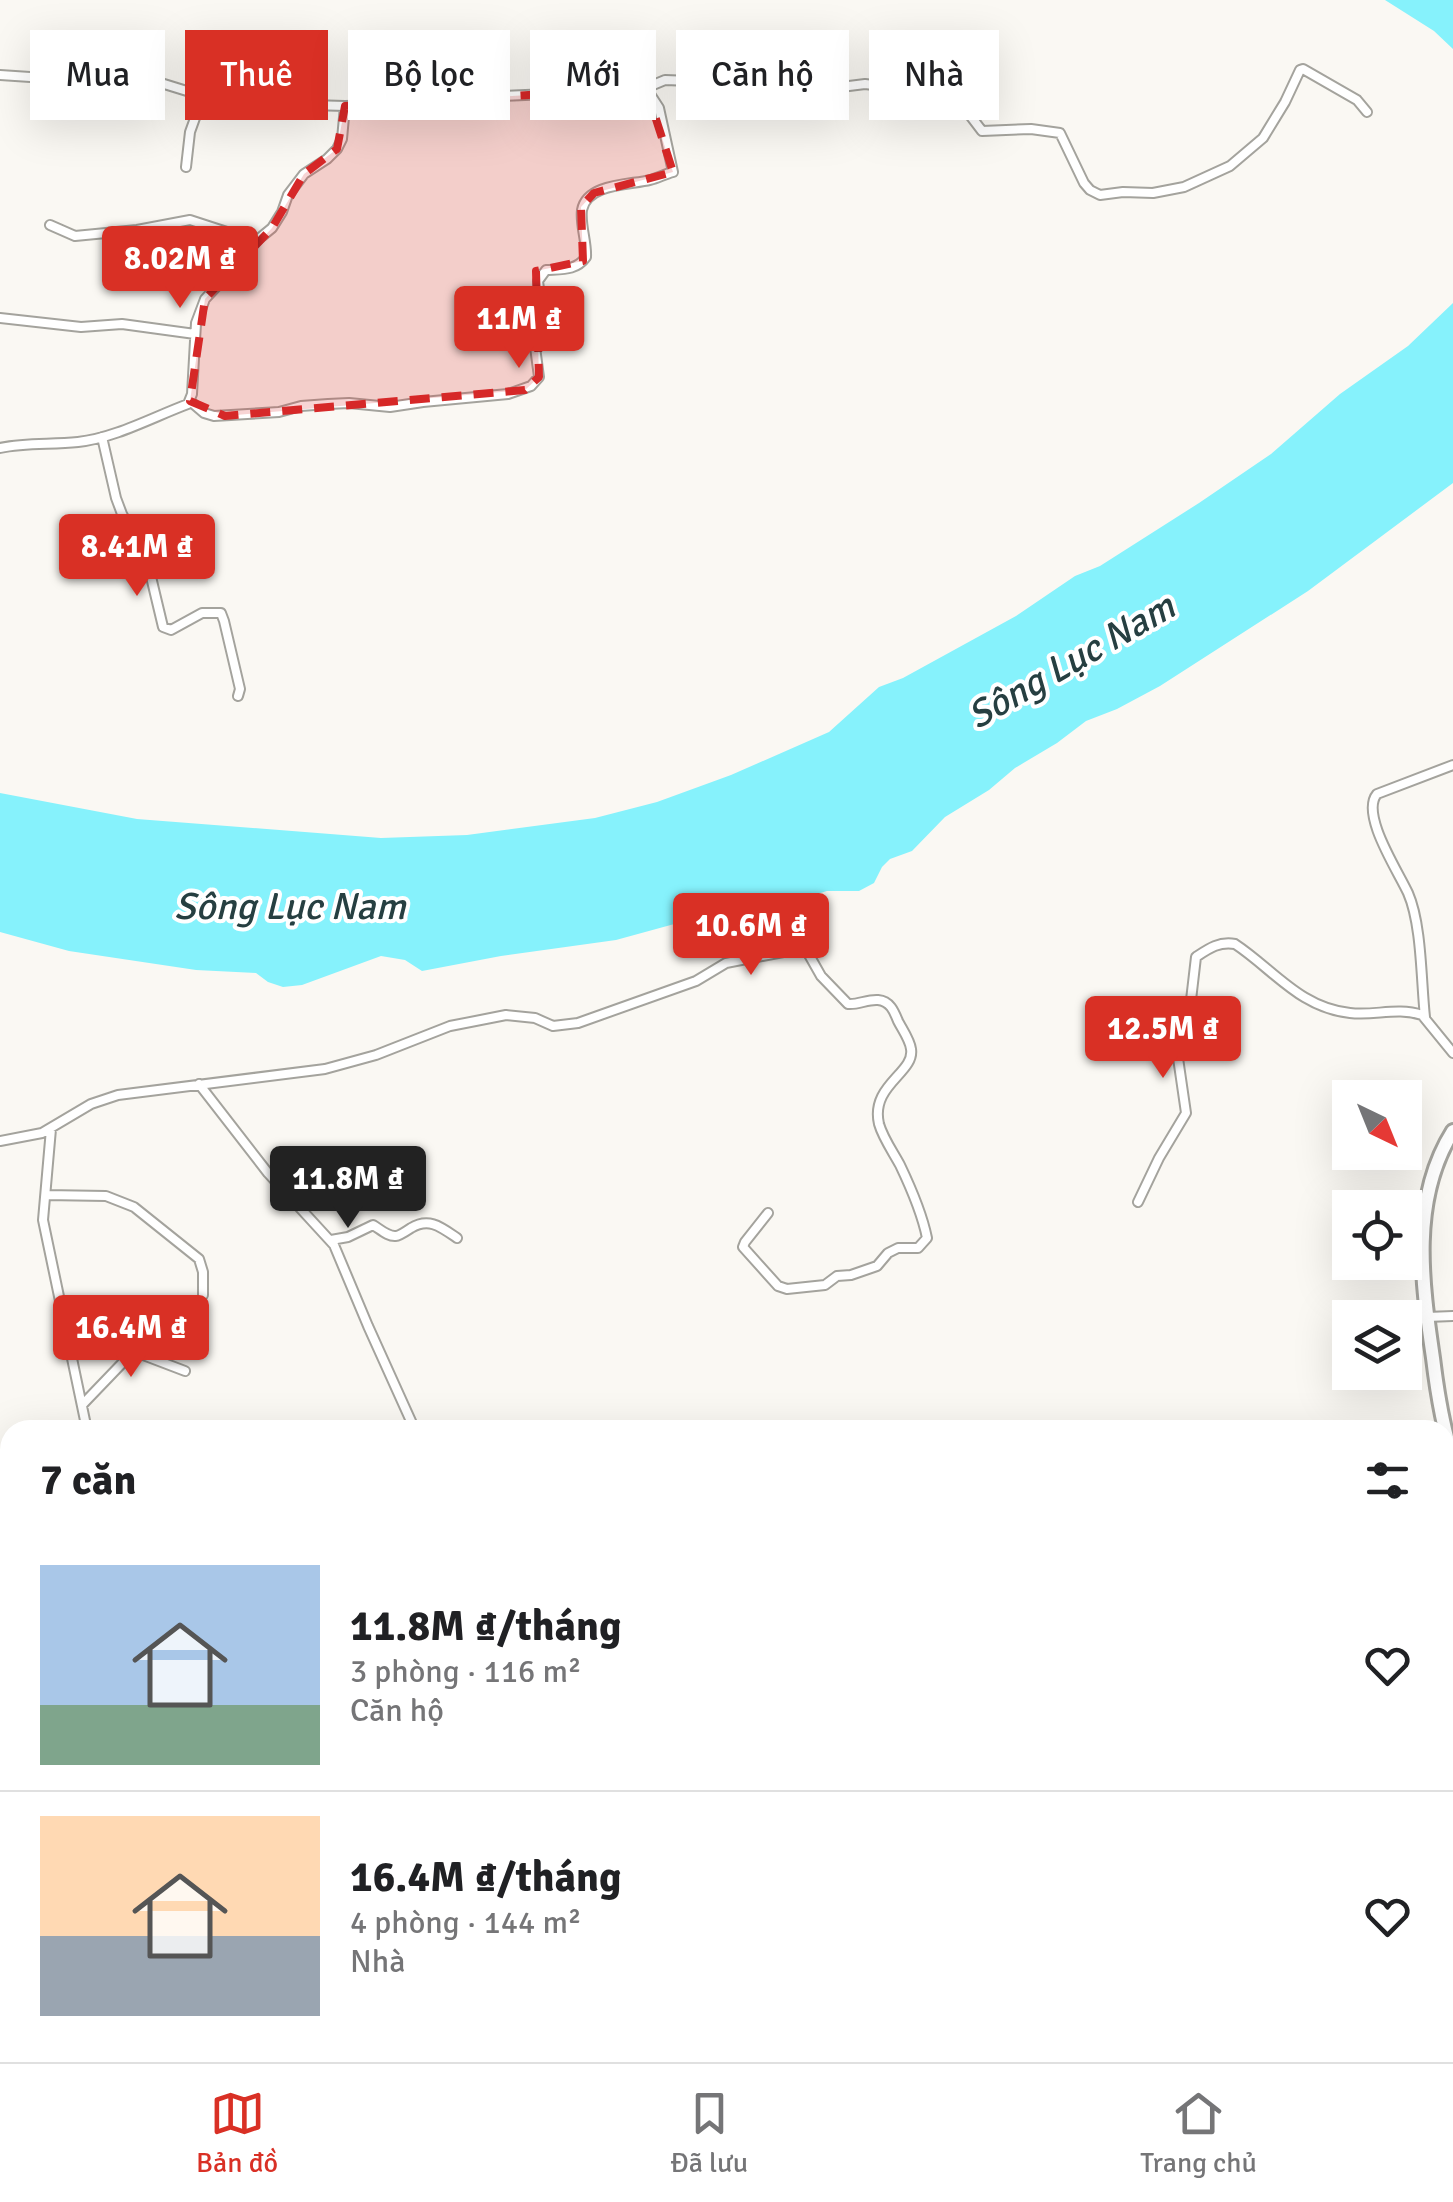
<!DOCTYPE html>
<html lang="vi">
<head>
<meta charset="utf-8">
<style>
  :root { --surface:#fff; --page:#f2f2f2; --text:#202124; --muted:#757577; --line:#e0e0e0; --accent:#d93025 }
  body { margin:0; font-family:Signika,sans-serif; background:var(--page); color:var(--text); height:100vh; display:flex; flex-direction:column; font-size:38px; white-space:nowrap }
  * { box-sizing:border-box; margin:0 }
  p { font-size:32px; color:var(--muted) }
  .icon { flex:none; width:55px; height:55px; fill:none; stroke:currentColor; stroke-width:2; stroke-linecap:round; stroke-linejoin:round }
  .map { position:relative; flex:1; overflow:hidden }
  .drawer { position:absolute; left:0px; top:1420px; width:1455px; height:642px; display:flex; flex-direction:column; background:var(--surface); border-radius:30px 30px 0 0; box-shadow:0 10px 40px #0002 }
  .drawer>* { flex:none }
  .top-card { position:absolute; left:30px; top:30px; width:1395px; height:90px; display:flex; gap:20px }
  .needle { width:65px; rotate:137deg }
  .tools { position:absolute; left:1332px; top:1080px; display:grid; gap:20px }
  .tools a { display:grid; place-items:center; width:90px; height:90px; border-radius:0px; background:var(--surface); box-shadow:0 10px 40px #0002; font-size:50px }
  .price { position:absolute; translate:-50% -85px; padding:0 22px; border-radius:10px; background:var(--accent); color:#fff; font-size:32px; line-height:65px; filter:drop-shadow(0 2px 5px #0008) }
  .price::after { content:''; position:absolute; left:50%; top:60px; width:30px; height:22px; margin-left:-15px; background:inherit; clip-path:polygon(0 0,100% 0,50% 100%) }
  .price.active { background:#222; color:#fff }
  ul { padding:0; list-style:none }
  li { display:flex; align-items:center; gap:30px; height:250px; padding:0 40px }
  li+li { border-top:2px solid var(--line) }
  li span { display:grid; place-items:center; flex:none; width:280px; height:200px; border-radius:0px; color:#555 }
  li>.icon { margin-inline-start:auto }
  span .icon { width:120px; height:120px; fill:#fffc; stroke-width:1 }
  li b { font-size:42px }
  h2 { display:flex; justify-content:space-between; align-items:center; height:120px; padding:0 40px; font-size:42px }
  .tag { padding:0 35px; border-radius:0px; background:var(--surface); box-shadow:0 10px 40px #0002; font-size:35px; line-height:90px }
  .tag.active { background:var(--accent); color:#fff }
  .dock { display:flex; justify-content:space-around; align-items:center; height:140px; border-top:2px solid var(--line); background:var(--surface); font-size:28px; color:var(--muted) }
  .dock a { display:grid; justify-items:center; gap:5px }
  .dock .active { color:var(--accent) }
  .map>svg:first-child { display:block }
  .water { fill:#86f2fc }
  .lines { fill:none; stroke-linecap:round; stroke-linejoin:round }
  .minor-casing { stroke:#a4a39d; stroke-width:12 }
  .trunk-casing { stroke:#a4a39d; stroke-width:18 }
  .minor { stroke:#fff; stroke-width:8 }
  .trunk { stroke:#fff; stroke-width:12 }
  .marked { fill:#d62828; fill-opacity:0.2; stroke:#d62828; stroke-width:8; stroke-dasharray:20 12; stroke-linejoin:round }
  .labels { text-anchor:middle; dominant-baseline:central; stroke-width:8; stroke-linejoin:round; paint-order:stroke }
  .water-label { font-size:38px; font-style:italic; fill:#263f41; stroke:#fff }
</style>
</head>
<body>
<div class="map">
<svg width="1453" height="2062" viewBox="0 0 1453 2062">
  <rect width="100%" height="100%" fill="#faf8f3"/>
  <path class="water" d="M1385 0H1453V49L1434 31Z
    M1453 303V483L1308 591 1160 686 1117 709 1086 721 1057 743 1015 768 989 790 945 817 912 851 890 859 882 867 874 883 859 891H827L773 907 678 923 616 940 501 956 422 971 405 960 381 956 302 985 283 987 268 982 256 973 196 970 69 951 0 932V793L137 819 381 838 467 835 595 818 657 802 731 775 829 732 879 687 903 678 1016 616 1075 576 1100 566 1199 503 1271 454 1340 394 1408 346Z"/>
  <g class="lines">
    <defs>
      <path id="minor" d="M0 75 90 81 135 75 216 100 244 103 345 106 417 104 477 97 641 90 665 80 744 83 808 76 833 88 865 84 898 88 929 97 952 98 963 106 982 131 1031 129 1060 133 1084 183 1090 190 1100 195 1123 192 1153 193 1184 187 1230 166 1263 138 1285 102 1300 70 1303 69 1357 100 1367 112
        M186 167 190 132 203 96
        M50 225 75 236 137 230 190 220 233 234 245 250
        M0 318 81 327 122 324 195 334
        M190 401 204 413 214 416 279 412 301 406 328 404 349 403 390 407 423 402 508 394 531 386 539 377 535 347 543 320 538 281 546 270C562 269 576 271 586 257 587 242 580 225 582 210 587 183 631 185 650 180 658 178 665 174 673 172L659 108 646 88
        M102 437 116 498 122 514 147 560 163 627 171 630 202 613H221L224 621 240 689 238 696
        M0 448C26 442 51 445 78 442 115 438 153 417 188 404L192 394 196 323 205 299 230 272 245 250 272 228 282 212 288 195 304 174 327 159 337 149 342 139 345 106
        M1425 1017C1421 981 1422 925 1408 893 1398 871 1360 814 1377 794L1453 765
        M199 1084 268 1173 334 1245 368 1326 415 1430
        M51 1129 43 1220 87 1430
        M0 1141 42 1133 91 1104 118 1095 325 1069 376 1055 450 1026 506 1015 535 1018 553 1026 578 1023 696 981 726 963 799 949 808 953 821 976 848 1004C858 1005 868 999 878 1000 890 1001 894 1011 898 1021 902 1029 910 1040 911 1049 915 1073 870 1085 879 1124 883 1138 893 1152 900 1165 911 1188 922 1213 927 1238L918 1248H898L888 1253 877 1266 851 1275 837 1276 825 1285 787 1289 778 1286 743 1247 745 1242 768 1213
        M46 1195 106 1196 134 1207 199 1259 203 1272V1295
        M1138 1202 1159 1158 1186 1113 1178 1058 1191 1000 1196 957C1208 949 1219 941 1235 944 1273 969 1300 1008 1350 1013 1375 1016 1397 1007 1422 1015L1453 1053
        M331 1240 348 1237 373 1225C380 1229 388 1237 396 1236 399 1236 408 1230 411 1228 429 1217 441 1227 457 1238
        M1427 1317 1453 1316
        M82 1405 131 1354 143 1355 185 1371
        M0 1549 10 1548
        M0 1783 10 1759
        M321 2052 323 2062
        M619 2062 635 2052
        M1099 2062 1100 2052"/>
      <path id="trunk" d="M1453 1131C1410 1199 1422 1283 1433 1358 1437 1391 1442 1426 1453 1457
        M1445 2035 1453 2029
        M1412 2062 1421 2052"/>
    </defs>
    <use href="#minor" class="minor-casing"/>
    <use href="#trunk" class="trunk-casing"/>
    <use href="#minor" class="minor"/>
    <use href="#trunk" class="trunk"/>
  </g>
  <path class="marked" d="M646 88 673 172 594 193 581 207 583 261 536 271 539 377 525 390 225 416 190 401 205 299 272 228 304 174 337 149 345 106Z"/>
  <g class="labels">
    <g class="water-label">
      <text transform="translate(1071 661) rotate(-30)">Sông Lục Nam</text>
      <text x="290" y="906">Sông Lục Nam</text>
    </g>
  </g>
</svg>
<div class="tools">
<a><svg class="needle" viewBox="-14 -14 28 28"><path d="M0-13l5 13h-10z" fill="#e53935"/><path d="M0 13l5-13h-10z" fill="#757577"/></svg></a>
<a><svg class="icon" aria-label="locate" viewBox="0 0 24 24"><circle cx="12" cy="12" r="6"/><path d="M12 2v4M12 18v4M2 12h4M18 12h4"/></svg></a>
<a><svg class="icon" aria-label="layers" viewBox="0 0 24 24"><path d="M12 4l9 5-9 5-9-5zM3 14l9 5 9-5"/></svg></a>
</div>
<b class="price" style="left:180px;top:311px">8.02M ₫</b>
<b class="price" style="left:519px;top:371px">11M ₫</b>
<b class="price" style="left:137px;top:599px">8.41M ₫</b>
<b class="price" style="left:751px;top:978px">10.6M ₫</b>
<b class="price" style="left:1163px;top:1081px">12.5M ₫</b>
<b class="price active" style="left:348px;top:1231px">11.8M ₫</b>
<b class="price" style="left:131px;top:1380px">16.4M ₫</b>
<div class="top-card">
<a class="tag">Mua</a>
<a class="tag active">Thuê</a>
<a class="tag">Bộ lọc</a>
<a class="tag">Mới</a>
<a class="tag">Căn hộ</a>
<a class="tag">Nhà</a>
</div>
<section class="drawer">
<h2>7 căn<svg class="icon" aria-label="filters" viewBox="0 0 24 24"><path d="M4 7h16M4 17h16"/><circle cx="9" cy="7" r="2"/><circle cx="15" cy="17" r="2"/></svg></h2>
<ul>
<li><span style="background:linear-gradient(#a9c7e8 70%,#7fa58c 0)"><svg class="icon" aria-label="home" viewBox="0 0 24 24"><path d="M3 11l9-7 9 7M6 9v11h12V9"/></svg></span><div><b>11.8M ₫/tháng</b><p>3 phòng · 116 m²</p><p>Căn hộ</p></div><svg class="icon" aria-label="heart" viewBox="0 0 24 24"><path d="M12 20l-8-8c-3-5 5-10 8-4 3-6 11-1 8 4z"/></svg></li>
<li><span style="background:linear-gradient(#ffd9b3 60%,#9aa5b1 0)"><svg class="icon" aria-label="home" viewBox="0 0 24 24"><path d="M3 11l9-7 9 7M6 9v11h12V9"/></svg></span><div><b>16.4M ₫/tháng</b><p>4 phòng · 144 m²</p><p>Nhà</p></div><svg class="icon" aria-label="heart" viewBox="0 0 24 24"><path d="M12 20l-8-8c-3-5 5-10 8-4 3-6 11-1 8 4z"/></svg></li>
</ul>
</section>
</div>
<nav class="dock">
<a class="active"><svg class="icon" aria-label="map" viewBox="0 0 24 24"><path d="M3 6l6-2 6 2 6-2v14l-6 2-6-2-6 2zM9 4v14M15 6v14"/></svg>Bản đồ</a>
<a><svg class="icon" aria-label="saved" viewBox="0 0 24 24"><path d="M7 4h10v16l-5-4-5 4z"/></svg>Đã lưu</a>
<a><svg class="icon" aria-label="home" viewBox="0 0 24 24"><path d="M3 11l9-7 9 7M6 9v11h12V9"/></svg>Trang chủ</a>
</nav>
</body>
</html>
